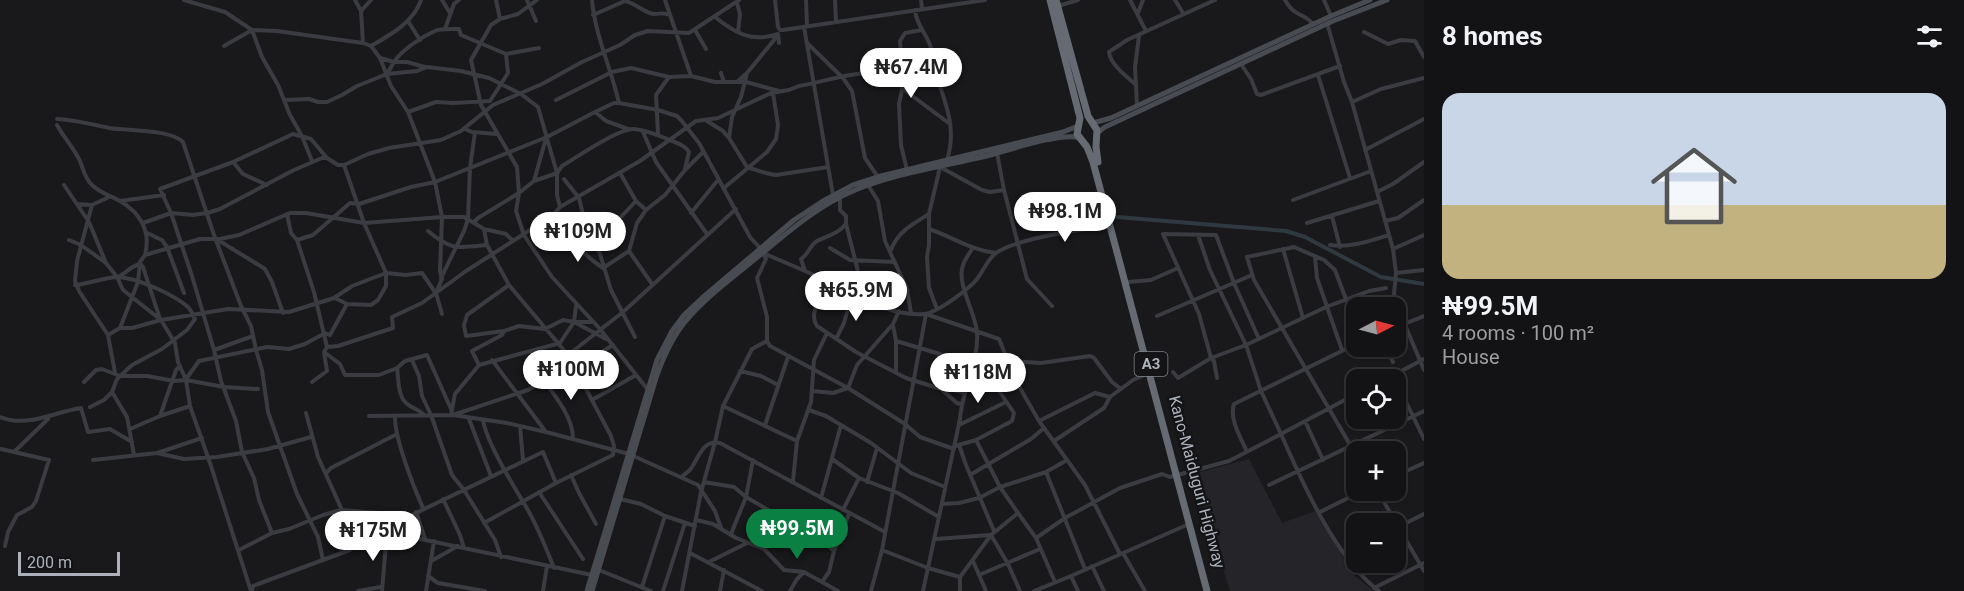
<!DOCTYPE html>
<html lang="en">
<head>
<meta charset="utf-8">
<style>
  :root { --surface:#131315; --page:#1c1c1e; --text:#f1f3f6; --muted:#9d9ea0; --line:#323234; --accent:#0b8043 }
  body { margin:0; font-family:Roboto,sans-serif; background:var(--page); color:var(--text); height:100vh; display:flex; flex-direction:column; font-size:22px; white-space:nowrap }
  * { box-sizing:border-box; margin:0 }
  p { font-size:20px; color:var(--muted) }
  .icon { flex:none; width:33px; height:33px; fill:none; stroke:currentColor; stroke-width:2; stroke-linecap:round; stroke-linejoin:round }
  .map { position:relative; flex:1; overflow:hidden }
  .details { display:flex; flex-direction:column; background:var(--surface); width:540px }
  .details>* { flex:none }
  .needle { width:39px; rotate:84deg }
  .buttons { position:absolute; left:1346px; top:297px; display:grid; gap:12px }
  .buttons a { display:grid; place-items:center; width:60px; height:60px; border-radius:12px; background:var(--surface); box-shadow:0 2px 4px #0004,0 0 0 2px var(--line); font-size:30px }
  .scale { position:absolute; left:18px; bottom:15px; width:102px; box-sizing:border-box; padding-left:6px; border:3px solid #acb1bb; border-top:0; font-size:16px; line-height:21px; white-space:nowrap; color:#acb1bb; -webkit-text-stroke:4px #141417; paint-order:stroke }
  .price { position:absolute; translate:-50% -51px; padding:0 14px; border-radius:21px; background:#fff; color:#222; font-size:20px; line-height:39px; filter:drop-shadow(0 2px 3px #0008) }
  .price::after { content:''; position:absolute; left:50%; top:36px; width:18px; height:14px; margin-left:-9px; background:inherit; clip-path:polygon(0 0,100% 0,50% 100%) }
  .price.active { background:var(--accent); color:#fff }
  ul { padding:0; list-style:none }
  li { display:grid; align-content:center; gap:12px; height:318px; padding:0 18px }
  li span { display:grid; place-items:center; height:186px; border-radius:18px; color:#555 }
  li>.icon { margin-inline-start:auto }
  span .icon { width:108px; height:108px; fill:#fffc; stroke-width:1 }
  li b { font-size:26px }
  h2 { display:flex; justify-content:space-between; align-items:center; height:72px; padding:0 18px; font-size:26px }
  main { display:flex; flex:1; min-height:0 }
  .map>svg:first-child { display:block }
  .built { fill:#252529 }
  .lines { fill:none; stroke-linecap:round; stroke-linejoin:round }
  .canal { stroke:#2f3940; stroke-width:4 }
  .street { stroke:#3a3c41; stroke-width:4 }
  .secondary { stroke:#484b51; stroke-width:5 }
  .highway { stroke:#666a72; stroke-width:7 }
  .labels { text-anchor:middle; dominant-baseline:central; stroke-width:5; stroke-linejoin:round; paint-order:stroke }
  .shield { fill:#141417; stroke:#7e828a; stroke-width:1.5 }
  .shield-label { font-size:15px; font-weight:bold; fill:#acb1bb }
  .street-label { font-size:16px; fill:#acb1bb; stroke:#141417 }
</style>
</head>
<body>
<main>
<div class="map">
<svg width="1424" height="591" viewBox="0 0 1424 591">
  <rect width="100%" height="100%" fill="#19191c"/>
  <path class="built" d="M1249 459 1282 523 1315 511 1355 576 1374 591H1230L1193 474Z"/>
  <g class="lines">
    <path class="canal" d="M1117 217 1286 231 1305 237 1381 277 1424 284"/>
    <path class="street" d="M184 0 225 12 252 30 277 31 363 43 371 46 380 58 391 86 408 112 435 182 442 217 440 271 442 279 436 293 442 314
      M355 0 361 11 363 43
      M442 0 450 13
      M496 0 500 19
      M527 0 536 21
      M537 0 518 14 500 19 491 25 471 60 481 105 517 167 519 193 516 211 524 235 552 277 600 329 648 390
      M592 0C595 35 611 68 619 103
      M665 0 691 76
      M775 0 778 27 780 30H783L985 0
      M806 0 807 26
      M835 0 836 22
      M921 0 922 9
      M1130 0 1146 31
      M1175 0 1183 13
      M1285 0C1295 18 1303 12 1313 24
      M1324 0 1331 16
      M737 3 740 14 738 32
      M1058 6 1078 0
      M915 10C916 25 927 34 931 48 934 57 933 66 936 75 946 104 957 129 947 160
      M361 11 371 0
      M1138 13 1143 0
      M593 15 625 1C636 3 644 13 654 14 661 14 663 12 670 15
      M715 17C735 33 752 43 778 34L779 43
      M408 21 420 40
      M1327 23 1344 82 1352 102 1393 249 1396 273 1394 294 1399 311 1424 370
      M804 27 833 195
      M445 29 454 4 459 0
      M695 30 706 49
      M1364 32 1388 44 1401 40 1415 41 1424 57
      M807 43 843 78 852 91 865 158 878 177
      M224 46 252 30 262 57 278 85 290 115 302 136 312 161
      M371 46C390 35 413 23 421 0
      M506 54 539 48
      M380 58 394 62C402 50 421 37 435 31 441 28 452 29 459 29L461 35 506 54 508 73 490 101 453 103 436 102 408 112
      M1241 64 1251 79 1257 94 1261 95 1340 66
      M721 73 724 82
      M387 74 394 62H407L425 67
      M1318 75 1350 178
      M737 82 747 73 774 40 776 35
      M1135 84C1126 76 1110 64 1109 52L1127 40 1215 0
      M903 89 950 124
      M284 100 309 99 318 102H327L342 95 357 86 387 74 417 71 427 67 461 71 489 78 521 94 538 107 557 173V195L560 207
      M556 100 612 72 631 68 669 77 691 76 715 82H746L779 91
      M1352 102 1381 89 1424 78
      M1137 106 1135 67 1139 36
      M595 112 606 121 628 129
      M57 119C75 120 91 124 109 128 127 131 170 129 183 142L214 235 241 306 251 326 256 350 262 370 268 412 297 494 318 537 323 560
      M707 121 723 131 729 138 747 167C757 170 765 174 776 175L828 167
      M57 125C64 138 74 148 80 161 83 169 85 179 92 185 100 193 111 196 120 201 141 213 151 232 145 255
      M465 129 472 132 497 134
      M643 132 656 162 707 234
      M658 134 656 95 669 77
      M729 138 732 117 741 97 747 73
      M1365 150 1424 119
      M997 153 1004 190 1027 279 1052 306
      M233 162 243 174 267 185
      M907 170 901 145 899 104 903 85 900 41 905 33 922 30
      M620 173 636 201 646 210
      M564 179 579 198 584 218 600 254 611 290 635 337
      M534 181 557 173 562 166C577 157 619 128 634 129 645 130 655 134 665 138 674 142 684 144 689 152L685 169
      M64 185 89 222 106 263
      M868 185 878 201 885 241 907 289 911 313
      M724 188 767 152 776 139 778 125 773 93
      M1377 192 1393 184 1424 162
      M1293 200 1371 171
      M120 201 164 195
      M77 204 92 205 109 197
      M92 205 77 261 75 281 79 291 108 335 115 373
      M691 213 718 180
      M287 214 291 233 297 240 314 292 327 347
      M552 216C569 234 582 255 603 268L629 251 637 223 646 210 665 195 685 170 703 152
      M1332 216 1340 247
      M1385 221 1398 218 1424 200
      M474 222 478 218 519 193 534 181 546 138
      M143 223 171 213 193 215 207 213 220 209 294 170 322 158H327L338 165H344L368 154 389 148 441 140 461 131 493 105 542 84 582 62 620 45 635 35 648 31 689 33 739 0
      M1307 223 1379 201
      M846 224 865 299
      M929 229C953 237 970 250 996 253
      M428 231C452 251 457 248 487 245
      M147 233 162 240 167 247 184 293
      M1198 235 1210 270 1246 345 1261 391 1281 434 1356 394
      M69 240 81 245 106 263 117 277 123 290 161 320 175 343 178 362 186 380 190 406 210 463 251 591
      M218 240 265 269 272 282 283 313
      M297 240 313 235 350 203 359 204 411 187 435 182 547 137 595 112 614 103H619L658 110 677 116 681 120 699 143 750 237 760 248
      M1330 245C1350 248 1370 241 1389 235
      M579 248 620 218 636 201
      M830 248 850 260 895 262
      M1283 249 1303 318
      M1393 249 1424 235
      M891 250C898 231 913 224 929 214
      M629 251 652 284
      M763 253C777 259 791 265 805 271 840 287 884 317 924 314 937 313 969 289 977 279 984 270 987 260 996 253 1018 238 1083 229 1110 226
      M763 254 766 259 757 278 767 317V341L770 346 848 388 905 424 920 437 954 449
      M1315 257 1317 278 1342 350
      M805 271 801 259C808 255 810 245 817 241 827 236 838 234 846 224V216L840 210V198
      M1396 273 1424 270
      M118 277C125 274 132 265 140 264L143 267 160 319
      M441 278 464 231 468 219 470 168 475 132
      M1129 282 1151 280 1178 268
      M75 285C89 284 105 277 118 277 137 278 173 294 188 307 191 310 193 315 195 319L187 330 162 349 132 365 117 379 112 392 104 400 90 407
      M509 285 467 315 464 325 466 336 504 331 519 326 545 329 563 320 574 322 606 339
      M335 298 347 304 371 305 378 300 386 286V273L364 223 344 165
      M820 299C815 308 811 317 817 326L856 352 906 378 941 389 957 403 961 404
      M937 309 929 288 927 257 929 245V214L940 167 982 190 990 192 1004 190
      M1157 316 1252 275
      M574 322H593
      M1404 324 1424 316
      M893 325 896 341V372
      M1356 326 1335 270 1324 260 1294 247 1247 257 1254 280 1356 455
      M120 328 138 282 140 262 145 255 200 239H220L239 235 290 213H306L364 223 442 217H464L484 229 506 234 513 241
      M108 335 120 328H132L161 320 228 309 289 312 334 298 352 286 386 273 406 275 422 273 435 292
      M836 339 844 323 852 295
      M896 341 940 354 963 363 968 364 974 362
      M1385 346 1393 362
      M214 350 253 336
      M324 352 340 364 345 375H379L397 368 405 361 427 355 451 409
      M568 355 623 312 736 209
      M412 360 419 376 422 396 431 415 452 475 464 490 495 540 501 557
      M492 360 546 432 629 454 698 485 715 511 721 528
      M584 363 613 345
      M479 365 472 351 502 335 504 331
      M397 368C399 381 397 399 410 406 415 409 419 410 423 414
      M972 368 978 371 995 385 1009 380 1016 381 1039 421 1085 485 1120 554
      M740 371 761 376 778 385
      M1173 372 1178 378 1211 358 1246 345 1326 307 1369 291 1386 288
      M539 374C552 392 573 416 573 438
      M1393 375 1424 439
      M1217 378 1214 361 1211 358 1199 314 1163 234 1216 235 1234 283 1259 339
      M186 379 199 361 267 347 289 349 305 344 325 333 330 335 347 304
      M1384 380 1424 359
      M84 382 96 370 102 369 120 376H147L174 381 186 380 224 387 258 389
      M312 382 327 371 324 352 327 347 338 346 393 328 392 317 422 303 466 271 552 216 560 207 640 161 696 121 718 118 771 93 789 90 799 86C832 80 869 66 902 76
      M941 389 943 387 964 393
      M813 391 833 393 848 388 857 365 893 324 899 311
      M112 392 127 417 134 455
      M592 400 636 375
      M723 406 797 441
      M809 410 826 416 871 443 911 473 945 487
      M306 413 318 457 356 541
      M451 415 455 394 479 365 560 343 574 322 576 306
      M453 415 528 390 544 381
      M160 416 176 370 180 366
      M369 416 453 415 507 423 546 432
      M395 416C394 437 414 488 423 508
      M0 417C28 428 54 412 81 408L88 432 110 429 132 442
      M469 419 491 476
      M483 420C486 440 511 482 522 500 535 520 545 545 554 568
      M1039 421 1095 393 1110 397 1133 380 1149 373
      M1305 421 1323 460
      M765 425 788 357
      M959 425 1006 402
      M520 426 523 460
      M130 429 160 416 190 406
      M976 440 1000 487 1018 513
      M1054 441 1104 408 1110 397
      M959 445 966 465 994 531
      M955 446 976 440 1012 421 1014 413 995 385
      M1 449 49 460 36 501 32 507 17 515 8 532 5 546
      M15 451 48 419
      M1247 452C1241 438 1229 419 1234 404L1356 344
      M157 453 184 459 217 457 268 449 311 437
      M832 459 859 478 898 493 939 517
      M93 460 157 453 202 438
      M1046 472 1085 569
      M326 473 331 468 397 434
      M571 475 579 493 596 524
      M970 475 1031 439 1044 428
      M1395 476 1424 463
      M681 477C685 474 690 471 692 467 699 456 704 439 720 443L885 532
      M793 481 797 441 811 402 814 360 827 333
      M704 482 734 487 746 497 787 521 797 529
      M867 482 877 448
      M1269 485 1424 411
      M1377 490 1424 571
      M539 492 583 559
      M821 498 841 425
      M443 499 460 535 464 548
      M620 499 641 504 665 516 695 526
      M942 504 959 503 979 498 1000 487 1046 472 1067 460
      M843 510 859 478
      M416 512 425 539
      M1320 512 1364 490
      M696 520 713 524 736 538 764 549 784 570 804 572 838 591
      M484 523 556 483 613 455 614 446 611 436 568 355 509 285 487 245 484 229
      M1398 527 1424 514
      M272 533 259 500 254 478 242 452 236 421 221 381 214 350 192 276 171 213 160 189 233 162 293 134 311 139 327 158
      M731 534 746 497 753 460
      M991 535 1008 564 1020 591
      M1036 538 1065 518 1120 488 1162 474 1170 477 1229 461 1281 434C1302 482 1336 559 1379 591
      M936 539 990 535
      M764 549C778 525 796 526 818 539 824 543 830 546 834 551L829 572 822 582
      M239 550 272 533 289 529 323 515 341 510 380 513 386 516 389 529
      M882 550 928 568 960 577
      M834 551 849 514
      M690 553 762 591
      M1123 553 1145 591
      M433 560 458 546
      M973 561 986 591
      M709 562 747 543
      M1092 566 1104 591
      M599 570 651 591
      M979 575 1040 549
      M428 576 438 583 485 591
      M642 587 665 516
      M1374 588 1424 563
      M252 590 253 586 258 584 350 550 358 538 366 533 387 532 592 575
      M358 591 381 587
      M382 591 387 532 393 524 543 452 556 483
      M426 591 434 541
      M543 591 547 566
      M663 591 685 523
      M682 591 701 492 715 442 723 406 752 349 767 341
      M720 591 724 570
      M790 591 797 579 803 573
      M871 591 882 550 926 314 999 339 1008 361 1041 363 1090 356 1094 358 1112 382 1121 389
      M923 591 960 419C962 390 979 362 977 333 976 313 956 284 963 265 965 259 969 254 972 249
      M960 591V577L991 535 1018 513 1036 538 1055 582
      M1034 591 1071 576
      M1078 591 1071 576 1189 524"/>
    <path class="secondary" d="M1093 123 1111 118 1331 16 1370 0
      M1097 133 1105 127 1333 21 1387 0
      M587 591 657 360 672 331 684 315 702 298 794 220 823 201 853 185 881 176 1063 132 1078 126
      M592 591 656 378C663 358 671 339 685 322 703 300 727 282 749 264 783 237 813 208 853 191 895 173 947 166 990 155 1009 150 1063 132 1079 138"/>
    <path class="highway" d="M1050 0 1080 118 1077 134 1087 147 1093 162 1207 591
      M1056 0 1088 116 1097 130 1096 147 1098 162"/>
  </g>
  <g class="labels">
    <rect class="shield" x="1134.5" y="352" width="33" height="24" rx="4.5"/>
    <g class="shield-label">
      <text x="1151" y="364">A3</text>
    </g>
    <g class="street-label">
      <text transform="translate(1197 482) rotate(75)">Kano-Maiduguri Highway</text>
    </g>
  </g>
</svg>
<div class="buttons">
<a><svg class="needle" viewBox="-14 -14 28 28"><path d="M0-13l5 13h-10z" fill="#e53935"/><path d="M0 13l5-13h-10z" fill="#9d9ea0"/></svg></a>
<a><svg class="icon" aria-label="locate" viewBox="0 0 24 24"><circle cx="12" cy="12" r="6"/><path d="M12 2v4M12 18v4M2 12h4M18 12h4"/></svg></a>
<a>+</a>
<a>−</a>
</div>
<div class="scale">200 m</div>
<b class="price" style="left:911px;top:99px">₦67.4M</b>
<b class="price" style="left:1065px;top:243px">₦98.1M</b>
<b class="price" style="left:578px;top:263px">₦109M</b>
<b class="price" style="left:856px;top:322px">₦65.9M</b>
<b class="price" style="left:571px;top:401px">₦100M</b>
<b class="price" style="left:978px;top:404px">₦118M</b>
<b class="price active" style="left:797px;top:560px">₦99.5M</b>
<b class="price" style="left:373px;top:562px">₦175M</b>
</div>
<section class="details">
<h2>8 homes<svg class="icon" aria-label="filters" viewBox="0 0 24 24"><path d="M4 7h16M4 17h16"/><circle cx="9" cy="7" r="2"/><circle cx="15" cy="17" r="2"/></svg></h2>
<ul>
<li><span style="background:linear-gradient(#c9d6e8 60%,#c2b280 0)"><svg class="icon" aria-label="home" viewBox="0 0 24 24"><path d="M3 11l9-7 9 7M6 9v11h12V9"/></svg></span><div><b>₦99.5M</b><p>4 rooms · 100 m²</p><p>House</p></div></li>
</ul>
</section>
</main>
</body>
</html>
